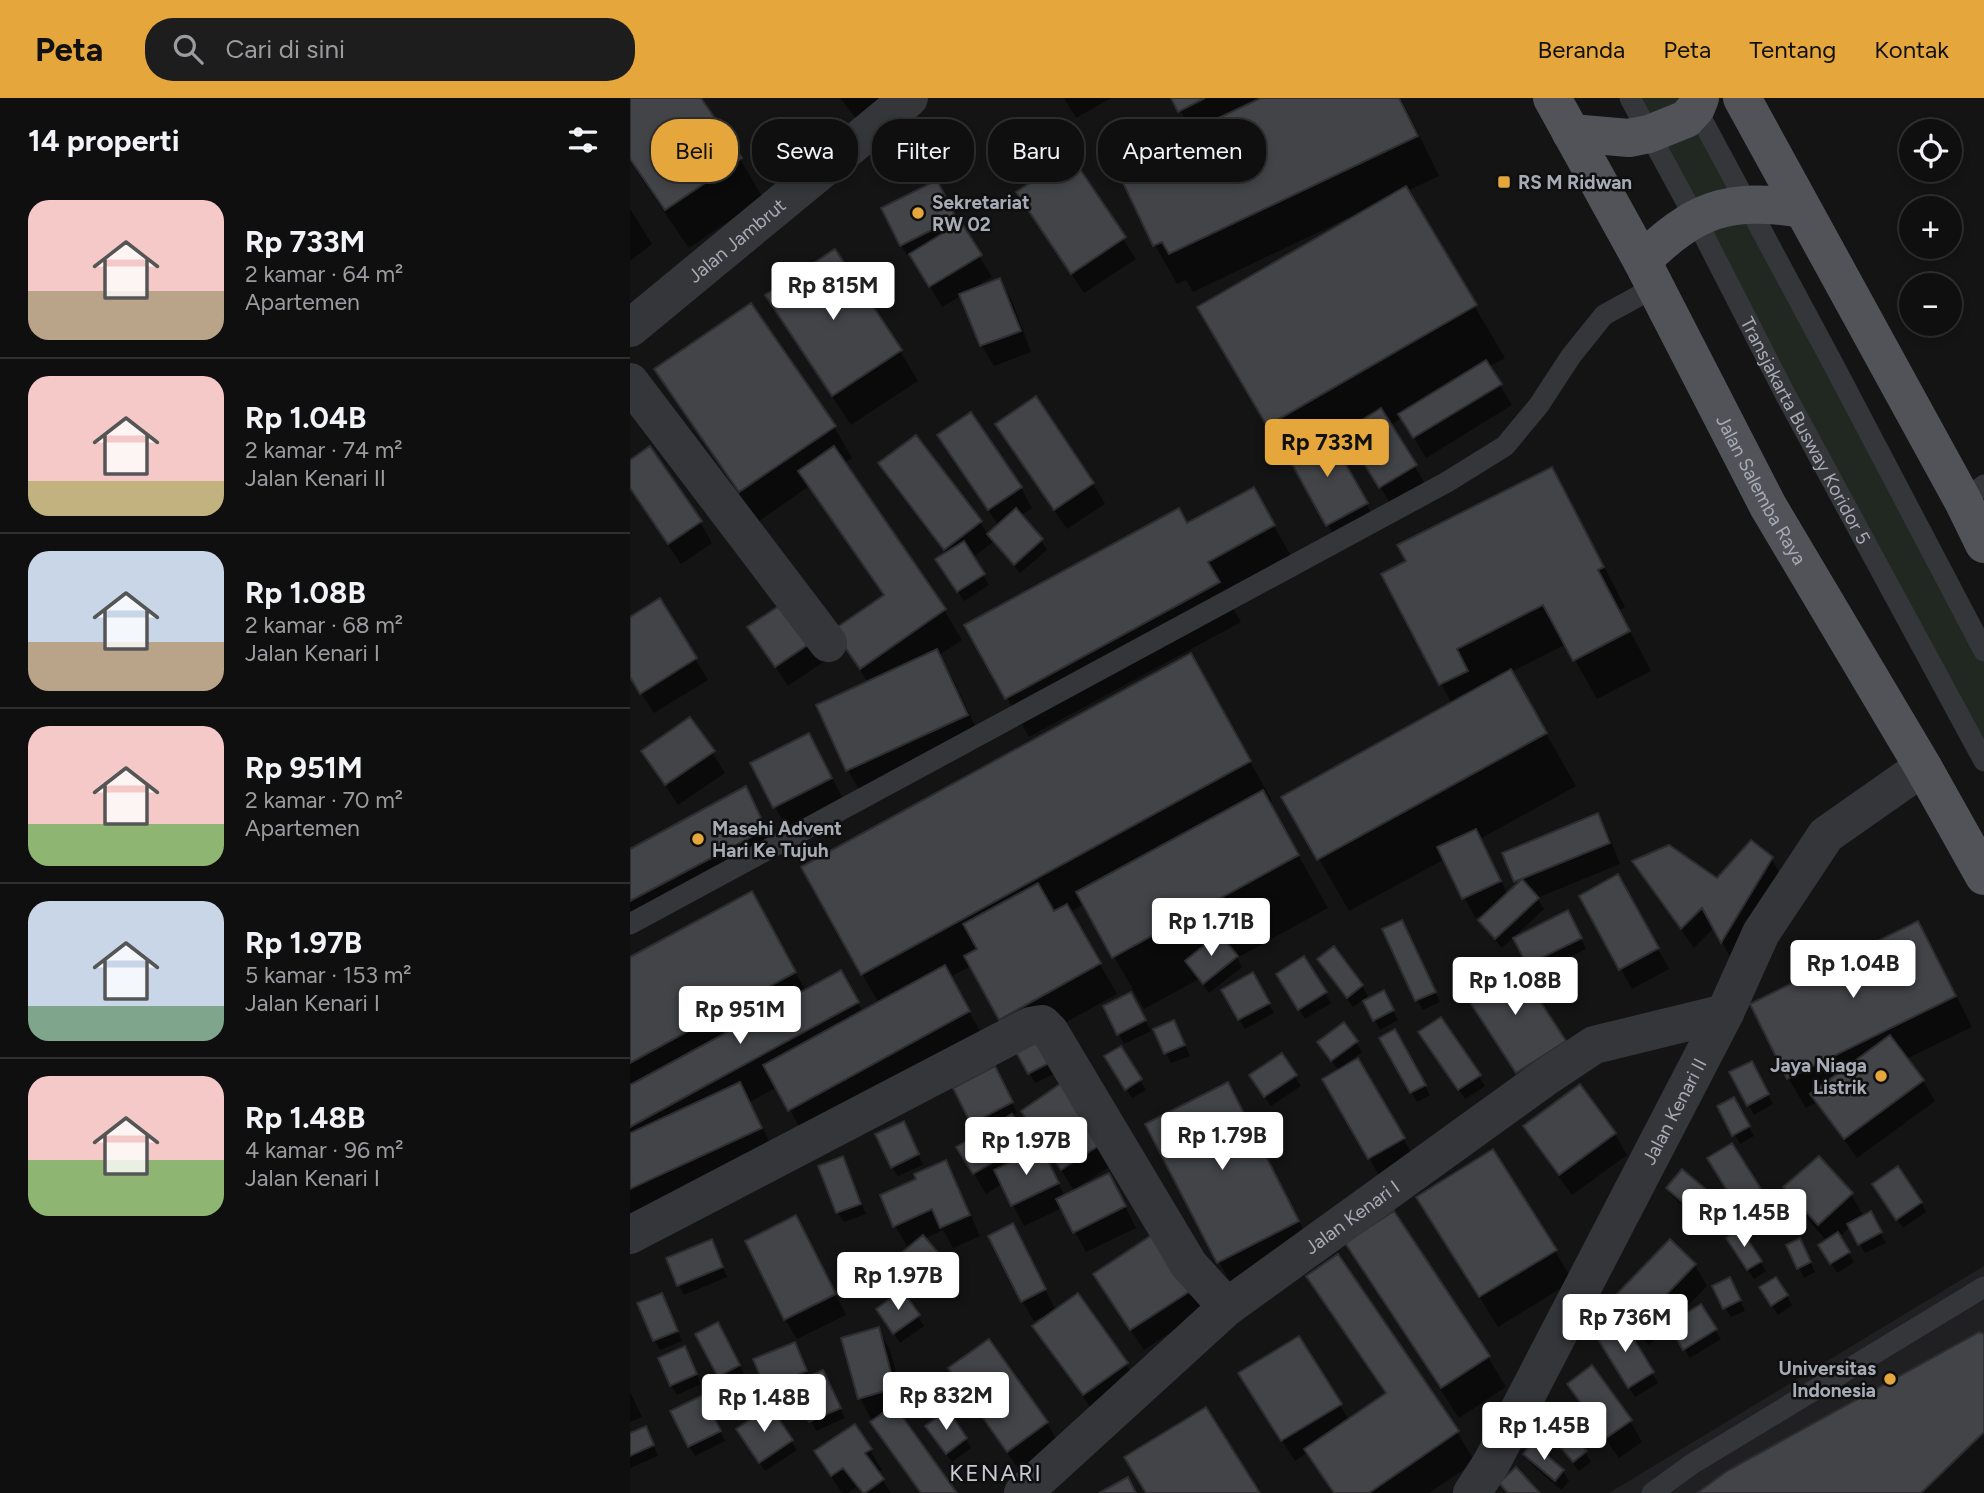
<!DOCTYPE html>
<html lang="id">
<head>
<meta charset="utf-8">
<style>
  :root { --surface:#0f0f10; --page:#1d1d1e; --text:#f1f3f6; --muted:#9b9c9f; --line:#2f2f30; --accent:#e5a63c }
  body { margin:0; font-family:Figtree,sans-serif; background:var(--page); color:var(--text); height:100vh; display:flex; flex-direction:column; font-size:26px; white-space:nowrap }
  * { box-sizing:border-box; margin:0 }
  p { font-size:23px; color:var(--muted) }
  .icon { flex:none; width:38px; height:38px; fill:none; stroke:currentColor; stroke-width:2; stroke-linecap:round; stroke-linejoin:round }
  .map { position:relative; flex:1; overflow:hidden }
  .side { display:flex; flex-direction:column; background:var(--surface); width:630px }
  .side>* { flex:none }
  .top-card { position:absolute; left:21px; top:21px; width:665px; height:63px; display:flex; gap:14px }
  .fabs { position:absolute; left:1269px; top:21px; display:grid; gap:14px }
  .fabs a { display:grid; place-items:center; width:63px; height:63px; border-radius:50%; background:var(--surface); box-shadow:0 4px 10px #0003,0 0 0 2px var(--line); font-size:35px }
  .price { position:absolute; translate:-50% -60px; padding:0 16px; border-radius:7px; background:#fff; color:#222; font-size:23px; line-height:46px; filter:drop-shadow(0 2px 4px #0008) }
  .price::after { content:''; position:absolute; left:50%; top:42px; width:21px; height:16px; margin-left:-10px; background:inherit; clip-path:polygon(0 0,100% 0,50% 100%) }
  .price.active { background:var(--accent); color:#111 }
  ul { padding:0; list-style:none }
  li { display:flex; align-items:center; gap:21px; height:175px; padding:0 28px }
  li+li { border-top:2px solid var(--line) }
  li span { display:grid; place-items:center; flex:none; width:196px; height:140px; border-radius:21px; color:#555 }
  li>.icon { margin-inline-start:auto }
  span .icon { width:84px; height:84px; fill:#fffc; stroke-width:1 }
  li b { font-size:30px }
  h2 { display:flex; justify-content:space-between; align-items:center; height:84px; padding:0 28px; font-size:30px }
  .tag { padding:0 24px; border-radius:28px; background:var(--surface); box-shadow:0 4px 10px #0003,0 0 0 2px var(--line); font-size:24px; line-height:63px }
  .tag.active { background:var(--accent); color:#111 }
  header { display:flex; align-items:center; gap:42px; box-sizing:border-box; height:98px; padding:0 35px; background:var(--accent); color:#111 }
  header strong { font-size:33px }
  nav { display:flex; gap:38px; margin-inline-start:auto; font-size:24px }
  .search { width:490px; height:63px; background:var(--page); display:flex; align-items:center; gap:18px; box-sizing:border-box; padding:0 24px; border-radius:28px; color:var(--muted); font-size:26px }
  main { display:flex; flex:1; min-height:0 }
  .map>svg:first-child { display:block }
  .built { fill:#202022 }
  .green { fill:#202821 }
  .shadow { fill:#0007 }
  .building { fill:#434448; stroke:#2e2e31; stroke-width:2 }
  .lines { fill:none; stroke-linecap:round; stroke-linejoin:round }
  .service { stroke:#35363a; stroke-width:21 }
  .minor { stroke:#35363a; stroke-width:38 }
  .primary { stroke:#515359; stroke-width:38 }
  .poi-dot { fill:#e5a63c; stroke:#0f0f10; stroke-width:2.5 }
  .labels { text-anchor:middle; dominant-baseline:central; stroke-width:5; stroke-linejoin:round; paint-order:stroke }
  .poi-label { font-size:19px; font-weight:bold; fill:#a6abb5; stroke:#0f0f10; text-anchor:start }
  .street-label { font-size:19px; fill:#a6abb5; stroke:#0f0f10 }
  .quarter-label { font-size:23px; letter-spacing:2px; fill:#c7cad1; stroke:#0f0f10 }
</style>
</head>
<body>
<header>
<strong>Peta</strong>
<div class="search"><svg class="icon" aria-label="search" viewBox="0 0 24 24"><circle cx="10" cy="10" r="6"/><path d="M15 15l6 6"/></svg>Cari di sini</div>
<nav><a>Beranda</a><a>Peta</a><a>Tentang</a><a>Kontak</a></nav>
</header>
<main>
<section class="side">
<h2>14 properti<svg class="icon" aria-label="filters" viewBox="0 0 24 24"><path d="M4 7h16M4 17h16"/><circle cx="9" cy="7" r="2"/><circle cx="15" cy="17" r="2"/></svg></h2>
<ul>
<li><span style="background:linear-gradient(#f6c9c9 65%,#b9a48a 0)"><svg class="icon" aria-label="home" viewBox="0 0 24 24"><path d="M3 11l9-7 9 7M6 9v11h12V9"/></svg></span><div><b>Rp 733M</b><p>2 kamar · 64 m²</p><p>Apartemen</p></div></li>
<li><span style="background:linear-gradient(#f6c9c9 75%,#c2b280 0)"><svg class="icon" aria-label="home" viewBox="0 0 24 24"><path d="M3 11l9-7 9 7M6 9v11h12V9"/></svg></span><div><b>Rp 1.04B</b><p>2 kamar · 74 m²</p><p>Jalan Kenari II</p></div></li>
<li><span style="background:linear-gradient(#c9d6e8 65%,#b9a48a 0)"><svg class="icon" aria-label="home" viewBox="0 0 24 24"><path d="M3 11l9-7 9 7M6 9v11h12V9"/></svg></span><div><b>Rp 1.08B</b><p>2 kamar · 68 m²</p><p>Jalan Kenari I</p></div></li>
<li><span style="background:linear-gradient(#f6c9c9 70%,#8fb573 0)"><svg class="icon" aria-label="home" viewBox="0 0 24 24"><path d="M3 11l9-7 9 7M6 9v11h12V9"/></svg></span><div><b>Rp 951M</b><p>2 kamar · 70 m²</p><p>Apartemen</p></div></li>
<li><span style="background:linear-gradient(#c9d6e8 75%,#7fa58c 0)"><svg class="icon" aria-label="home" viewBox="0 0 24 24"><path d="M3 11l9-7 9 7M6 9v11h12V9"/></svg></span><div><b>Rp 1.97B</b><p>5 kamar · 153 m²</p><p>Jalan Kenari I</p></div></li>
<li><span style="background:linear-gradient(#f6c9c9 60%,#8fb573 0)"><svg class="icon" aria-label="home" viewBox="0 0 24 24"><path d="M3 11l9-7 9 7M6 9v11h12V9"/></svg></span><div><b>Rp 1.48B</b><p>4 kamar · 96 m²</p><p>Jalan Kenari I</p></div></li>
</ul>
</section>
<div class="map">
<svg width="1354" height="1395" viewBox="0 0 1354 1395">
  <rect width="100%" height="100%" fill="#141415"/>
  <path class="built" d="M1354 1168V1395H979Z"/>
  <path class="green" d="M1000 0H1061L1354 556V663Z"/>
  <path class="shadow" d="M0 0H69L110 61 133 100 59 150 0 64Z
    M210 0H268L232 28Z
    M434 0H481L446 20Z
    M543 0H771L809 78 777 93 875 260 859 269 882 307 796 360 772 320 760 327 797 389 763 410 724 347 708 356 748 427 709 447 671 378 669 379 570 210 720 123 718 120 563 194 556 182 547 186 525 147 548 41 563 35Z
    M441 61 506 161 454 195 401 115Z
    M312 94 329 128 330 127 362 179 342 191 343 193 370 183 382 203 401 254 364 268 352 248 332 197 312 209 280 155 277 157 271 147Z
    M0 111 22 146 0 163Z
    M137 198 270 253 288 283 221 327 155 228Z
    M120 207 204 329 222 360 214 365 314 512 332 542 309 557 324 583 354 647 235 702 218 672 238 585 205 532 261 503 190 401H187L179 388 128 424 44 301 27 271Z
    M367 326 463 386 475 406 437 431 379 347Z
    M309 337 391 390 402 410 390 418 411 442 417 452 390 475 363 444 342 460 359 487 334 503 313 471 316 456 262 386 250 366 286 339 350 424 358 437 369 428 321 358Z
    M20 351 70 424 82 445 51 466 0 390V364Z
    M921 371 944 410 995 509 989 512 1021 573 967 601 936 546 881 574 946 688 850 741 878 797 888 788 885 783 968 717 979 738 990 766 907 800 914 811 872 850 856 832 850 823 858 815 845 820 815 761 719 813 654 700 822 606 754 477 778 464Z
    M623 391 666 467 599 503 611 524 399 639 337 528 557 427Z
    M29 502 78 582 24 615 0 578V521Z
    M160 502 198 561 158 588 120 530Z
    M583 597 642 703 639 705 698 810 607 860 612 869 579 895 569 881 514 911 454 806 440 814 487 896 413 937 432 972 405 985 384 948 386 947 341 868 320 879 356 944 177 1042 147 989 120 1004 148 1061 0 1129V861L138 826 176 893 210 874 233 914 249 905 232 876Z
    M60 621 95 675 48 707 13 653Z
    M190 657 213 701 156 729 145 709Z
    M121 700 140 742 0 815V753Z
    M1141 760 1153 781 1103 864 1084 830 1064 850 1016 784 1004 764 1087 782Z
    M1000 799 1039 871 1002 891 991 871Z
    M943 824 956 851 904 876 885 840Z
    M1287 825 1305 855 1342 929 1276 961 1293 983 1305 1003 1227 1060 1187 1004 1176 1010 1158 980Z
    M777 834 810 904 793 912 787 902Z
    M674 861 701 905 675 921 648 876Z
    M689 862 732 888 738 898 723 909Z
    M622 877 644 915 615 931 593 892Z
    M753 895 768 922 750 932 735 904Z
    M500 896 521 933 494 946 489 936Z
    M525 932 549 934 560 958 541 965Z
    M765 934 800 997 787 1004 752 940Z
    M726 944 732 954 713 968 714 970 728 962 785 1061 751 1081 694 982 709 973 689 945Z
    M796 944 849 978 855 988 835 1001Z
    M491 950 516 992 502 1000 476 959Z
    M1101 975H1127L1143 1006 1124 1017Z
    M665 978 671 988 641 1008 627 987Z
    M370 980 387 1015 381 1018 403 1055 422 1072 435 1099 445 1094 393 1013 433 987 484 1066 445 1091 446 1094 490 1098 506 1130 456 1154 432 1110 394 1128 372 1086 356 1096 328 1049 350 1037 343 1025Z
    M950 989 985 1036 997 1057 942 1097 907 1049 896 1028Z
    M1103 1002 1124 1038 1110 1046 1090 1009Z
    M615 1017 685 1154 606 1194 589 1164Z
    M279 1035 293 1067 268 1078 262 1069Z
    M1079 1061 1130 1092 1135 1102 1113 1116Z
    M315 1064 327 1085 350 1138 323 1150 313 1132 294 1141 322 1173 327 1182 308 1200 278 1166 273 1156 284 1145 277 1148 265 1128 289 1082Z
    M191 1069 218 1070 236 1116 214 1124 208 1115Z
    M1155 1089 1221 1096 1234 1119 1240 1116 1256 1145 1235 1155 1220 1129 1209 1139 1224 1164 1207 1175 1190 1147 1197 1143 1167 1110Z
    M1038 1091 1082 1099 1088 1109 1073 1125 1044 1100Z
    M1249 1096 1291 1104 1296 1114 1273 1130Z
    M806 1129 925 1153 943 1183 868 1229Z
    M177 1140 216 1217 167 1241 155 1221Z
    M81 1143 97 1179 54 1197 49 1187Z
    M1040 1144 1065 1167 1077 1188 1040 1226 1085 1232 1091 1241 1060 1260 1040 1226 1019 1247 995 1223 983 1202Z
    M717 1146 858 1259 876 1289 829 1320 734 1176Z
    M394 1148 426 1213 496 1266 508 1286 466 1317 417 1249 405 1228 420 1218 419 1216 404 1223 392 1203Z
    M1103 1151 1130 1164 1136 1173 1124 1181Z
    M1175 1152 1185 1174 1174 1180 1169 1170Z
    M679 1178 827 1334 845 1364 799 1395H702L678 1354 665 1363 622 1296 710 1307 719 1322 756 1297 696 1209Z
    M1131 1190 1157 1198 1162 1207 1148 1217Z
    M1105 1191 1115 1213 1101 1219 1095 1210Z
    M561 1193 573 1213 514 1252 477 1197Z
    M272 1195 294 1228 270 1245 254 1221Z
    M37 1206 52 1243 30 1252 24 1242Z
    M991 1225 1028 1285 1005 1299 968 1239Z
    M248 1231 260 1252 276 1311 267 1314 325 1395H290L255 1345 243 1324 251 1318 241 1321 230 1300Z
    M67 1236H93L115 1278 95 1288Z
    M1349 1236 1354 1238V1395H1068Z
    M359 1244 417 1325 429 1346 390 1373 332 1291 320 1271Z
    M170 1256 179 1280 197 1284 215 1320 186 1333 165 1290 142 1299 125 1262Z
    M60 1260 71 1286 47 1297 41 1287Z
    M962 1270 1000 1323 1012 1344 989 1360 951 1306 939 1286Z
    M0 1294 12 1319 0 1324Z
    M78 1309 95 1343 65 1358 59 1348Z
    M943 1321 964 1337 970 1346 965 1350Z
    M0 1337 21 1340 28 1358 0 1370Z
    M303 1338 336 1341 341 1350 322 1364Z
    M923 1341 955 1354 961 1364 949 1373Z
    M114 1342 161 1343 167 1352 135 1373Z
    M240 1352 252 1372 248 1375 261 1395H231L226 1389 218 1395H212L198 1374Z
    M895 1356 933 1373 939 1383 931 1392 901 1366Z"/>
  <path class="building" d="M0 0H71L112 60 35 112 0 61Z
    M541 0H575L548 14Z
    M631 0H769L788 38 539 156 532 144 523 148 479 55 541 26 548 39Z
    M441 58 496 139 441 176 386 94Z
    M307 82 326 120 270 148 251 110Z
    M776 88 847 207 637 328 567 209Z
    M331 124 352 157 299 189 279 156Z
    M205 151 272 252 202 298 135 197Z
    M370 180 391 233 350 248 329 196Z
    M121 205 206 328 109 394 24 271Z
    M856 262 872 286 783 340 768 316Z
    M406 298 464 385 424 412 365 326Z
    M751 310 787 367 749 390 714 333Z
    M341 314 392 389 358 412 307 337Z
    M698 335 738 405 696 428 657 357Z
    M286 337 352 423 314 452 248 365Z
    M20 348 72 423 38 446 0 390V362Z
    M204 348 316 511 230 571 203 532 254 497 168 373Z
    M922 369 974 469 968 472 1000 533 943 563 913 507 827 551 838 573 809 587 751 476 776 463 767 447Z
    M624 389 645 427 578 464 590 484 375 601 334 527 549 410 557 425Z
    M386 410 413 441 384 467 357 436Z
    M334 443 355 476 327 494 305 461Z
    M30 500 67 560 10 596 0 579V519Z
    M161 500 188 540 145 569 117 529Z
    M307 551 338 617 216 673 186 607Z
    M561 555 621 663 231 877 171 769Z
    M881 571 917 635 687 762 651 699Z
    M60 619 85 653 35 687 11 653Z
    M179 635 202 680 143 710 120 665Z
    M116 688 136 731 0 803V751Z
    M633 692 669 757 482 860 446 794Z
    M968 715 980 745 884 784 872 755Z
    M846 731 871 783 832 801 807 749Z
    M1121 742 1143 759 1091 845 1072 810 1051 831 1002 763 1039 747 1087 780Z
    M988 776 1029 850 989 872 949 798Z
    M892 781 909 800 865 841 848 822Z
    M408 785 424 813 437 806 471 865 369 922 334 858 347 851 333 826Z
    M122 793 166 874 0 965V859Z
    M938 812 952 840 897 867 883 840Z
    M772 822 806 894 785 903 752 831Z
    M1288 823 1326 898 1157 981 1120 906Z
    M589 835 608 858 573 886 555 863Z
    M704 848 733 887 717 900 687 861Z
    M674 858 697 894 668 912 646 876Z
    M884 863 936 943 886 975 834 895Z
    M315 867 340 913 158 1013 133 967Z
    M211 872 229 904 0 1029V987Z
    M623 874 640 905 608 922 591 892Z
    M754 892 764 912 743 923 733 903Z
    M501 894 516 922 487 937 473 908Z
    M811 919 851 977 828 992 788 934Z
    M544 922 555 947 534 956 523 931Z
    M714 924 728 943 701 963 687 944Z
    M411 931 427 961 398 976 382 947Z
    M765 931 796 987 780 995 749 940Z
    M1260 937 1294 982 1214 1041 1180 996Z
    M491 948 512 981 495 992 474 958Z
    M652 955 667 977 634 999 619 977Z
    M728 960 775 1040 738 1061 692 981Z
    M1122 963 1139 996 1117 1008 1099 974Z
    M365 968 383 1004 341 1026 323 990Z
    M110 984 132 1030 0 1091V1035Z
    M433 984 473 1045 431 1072 391 1013Z
    M598 984 669 1123 587 1165 515 1026Z
    M950 986 986 1035 929 1077 893 1028Z
    M1104 999 1120 1028 1102 1038 1087 1008Z
    M382 1016 398 1044 343 1076 326 1049Z
    M274 1023 289 1056 261 1070 245 1036Z
    M1102 1045 1131 1091 1106 1107 1077 1060Z
    M411 1049 429 1085 381 1108 364 1072Z
    M863 1051 927 1152 849 1199 786 1099Z
    M213 1058 231 1106 206 1115 188 1068Z
    M1189 1058 1223 1095 1188 1127 1153 1089Z
    M316 1062 340 1117 310 1130 302 1111 263 1129 250 1097 286 1081 284 1076Z
    M1268 1068 1292 1104 1266 1122 1242 1086Z
    M1052 1071 1084 1098 1067 1117 1036 1090Z
    M479 1075 496 1108 443 1135 426 1101Z
    M764 1113 860 1258 811 1290 715 1145Z
    M1241 1113 1252 1134 1228 1147 1217 1126Z
    M166 1117 206 1196 154 1222 115 1143Z
    M383 1125 416 1191 391 1204 358 1138Z
    M1110 1130 1132 1163 1117 1172 1096 1140Z
    M1208 1134 1220 1154 1200 1166 1188 1147Z
    M525 1135 562 1192 500 1232 463 1176Z
    M293 1137 323 1172 301 1191 270 1156Z
    M1170 1140 1181 1164 1167 1171 1156 1147Z
    M82 1141 93 1169 47 1188 36 1160Z
    M1040 1141 1066 1166 1007 1227 981 1202Z
    M708 1156 829 1333 739 1395H704L674 1351 756 1295 676 1178Z
    M1100 1179 1111 1202 1093 1211 1082 1188Z
    M1146 1179 1158 1197 1141 1208 1129 1189Z
    M272 1192 290 1217 263 1236 246 1211Z
    M32 1195 48 1233 23 1243 7 1205Z
    M448 1195 498 1265 453 1297 402 1228Z
    M1071 1206 1087 1231 1053 1252 1038 1226Z
    M992 1222 1024 1274 998 1290 966 1238Z
    M88 1224 110 1267 88 1279 65 1236Z
    M249 1229 265 1290 228 1301 211 1240Z
    M1349 1234 1354 1236V1334L1291 1395H1067L1097 1373Z
    M669 1238 712 1306 651 1343 608 1275Z
    M359 1241 418 1324 377 1354 318 1270Z
    M165 1244 177 1273 135 1290 123 1261Z
    M55 1248 67 1276 40 1288 28 1260Z
    M962 1267 1002 1322 976 1340 937 1286Z
    M193 1272 211 1310 179 1324 161 1286Z
    M73 1297 91 1333 58 1349 40 1313Z
    M943 1305 966 1336 959 1341 935 1311Z
    M264 1307 327 1395H291L240 1324Z
    M140 1308 163 1342 129 1365 106 1331Z
    M576 1309 630 1395H516L494 1359Z
    M318 1312 337 1340 316 1356 295 1328Z
    M929 1320 957 1353 943 1364 915 1331Z
    M225 1326 242 1351 235 1355 254 1381 235 1395H233L213 1370 201 1378 184 1353Z
    M16 1328 24 1347 0 1358V1335Z
    M902 1345 934 1372 925 1383 893 1356Z
    M886 1369 910 1395H878L869 1385Z
    M498 1379 506 1395H469Z"/>
  <g class="lines">
    <g class="service">
      <path id="s1" d="M1000 0 1065 120 1154 294 1354 663"/>
      <path d="M1063 5 1201 262 1354 553"/>
      <path d="M1333 403 1354 387"/>
      <path d="M0 826 817 384 875 348 909 307 941 258 974 217 1025 189"/>
      <path d="M1022 1395 1062 1366 1354 1189"/>
    </g>
    <g class="minor">
      <path id="s2" d="M0 230 279 0"/>
      <path d="M0 284 198 545"/>
      <path d="M0 1137 400 928 412 926 420 934 559 1167 597 1209"/>
      <path id="s3" d="M393 1395 597 1209 913 981 964 947 1095 915"/>
      <path id="s4" d="M842 1395 862 1364 1095 915 1131 835 1196 737 1293 669"/>
    </g>
    <g class="primary">
      <path id="s5" d="M922 0 1012 163 1138 408 1293 669 1354 778"/>
      <path d="M1112 0 1333 403 1354 446"/>
      <path d="M941 35 999 40 1019 36 1056 21 1066 10 1070 0"/>
      <path d="M1012 163C1064 112 1098 98 1171 111"/>
    </g>
  </g>
  <g class="poi-dot">
    <rect x="867" y="77" width="14" height="14" rx="3.5"/>
    <circle cx="288" cy="115" r="7"/>
    <circle cx="68" cy="741" r="7"/>
    <circle cx="1251" cy="978" r="7"/>
    <circle cx="1260" cy="1281" r="7"/>
  </g>
  <g class="labels">
    <g class="poi-label">
      <text x="888" y="84">RS M Ridwan</text>
      <text x="302" y="104">Sekretariat<tspan x="302" dy="22">RW 02</tspan></text>
      <text x="82" y="730">Masehi Advent<tspan x="82" dy="22">Hari Ke Tujuh</tspan></text>
      <text x="1237" y="967" text-anchor="end">Jaya Niaga<tspan x="1237" dy="22">Listrik</tspan></text>
      <text x="1246" y="1270" text-anchor="end">Universitas<tspan x="1246" dy="22">Indonesia</tspan></text>
    </g>
    <g class="street-label">
      <text stroke="none"><textPath href="#s2" startOffset="138">Jalan Jambrut</textPath></text>
      <text stroke="none"><textPath href="#s1" startOffset="376">Transjakarta Busway Koridor 5</textPath></text>
      <text stroke="none"><textPath href="#s5" startOffset="444">Jalan Salemba Raya</textPath></text>
      <text stroke="none"><textPath href="#s4" startOffset="432">Jalan Kenari II</textPath></text>
      <text stroke="none"><textPath href="#s3" startOffset="430">Jalan Kenari I</textPath></text>
    </g>
    <g class="quarter-label">
      <text x="366" y="1375">KENARI</text>
    </g>
  </g>
</svg>
<div class="fabs">
<a><svg class="icon" aria-label="locate" viewBox="0 0 24 24"><circle cx="12" cy="12" r="6"/><path d="M12 2v4M12 18v4M2 12h4M18 12h4"/></svg></a>
<a>+</a>
<a>−</a>
</div>
<b class="price" style="left:203px;top:224px">Rp 815M</b>
<b class="price active" style="left:697px;top:381px">Rp 733M</b>
<b class="price" style="left:581px;top:860px">Rp 1.71B</b>
<b class="price" style="left:1223px;top:902px">Rp 1.04B</b>
<b class="price" style="left:885px;top:919px">Rp 1.08B</b>
<b class="price" style="left:110px;top:948px">Rp 951M</b>
<b class="price" style="left:592px;top:1074px">Rp 1.79B</b>
<b class="price" style="left:396px;top:1079px">Rp 1.97B</b>
<b class="price" style="left:1114px;top:1151px">Rp 1.45B</b>
<b class="price" style="left:268px;top:1214px">Rp 1.97B</b>
<b class="price" style="left:995px;top:1256px">Rp 736M</b>
<b class="price" style="left:316px;top:1334px">Rp 832M</b>
<b class="price" style="left:134px;top:1336px">Rp 1.48B</b>
<b class="price" style="left:914px;top:1364px">Rp 1.45B</b>
<div class="top-card">
<a class="tag active">Beli</a>
<a class="tag">Sewa</a>
<a class="tag">Filter</a>
<a class="tag">Baru</a>
<a class="tag">Apartemen</a>
</div>
</div>
</main>
</body>
</html>
